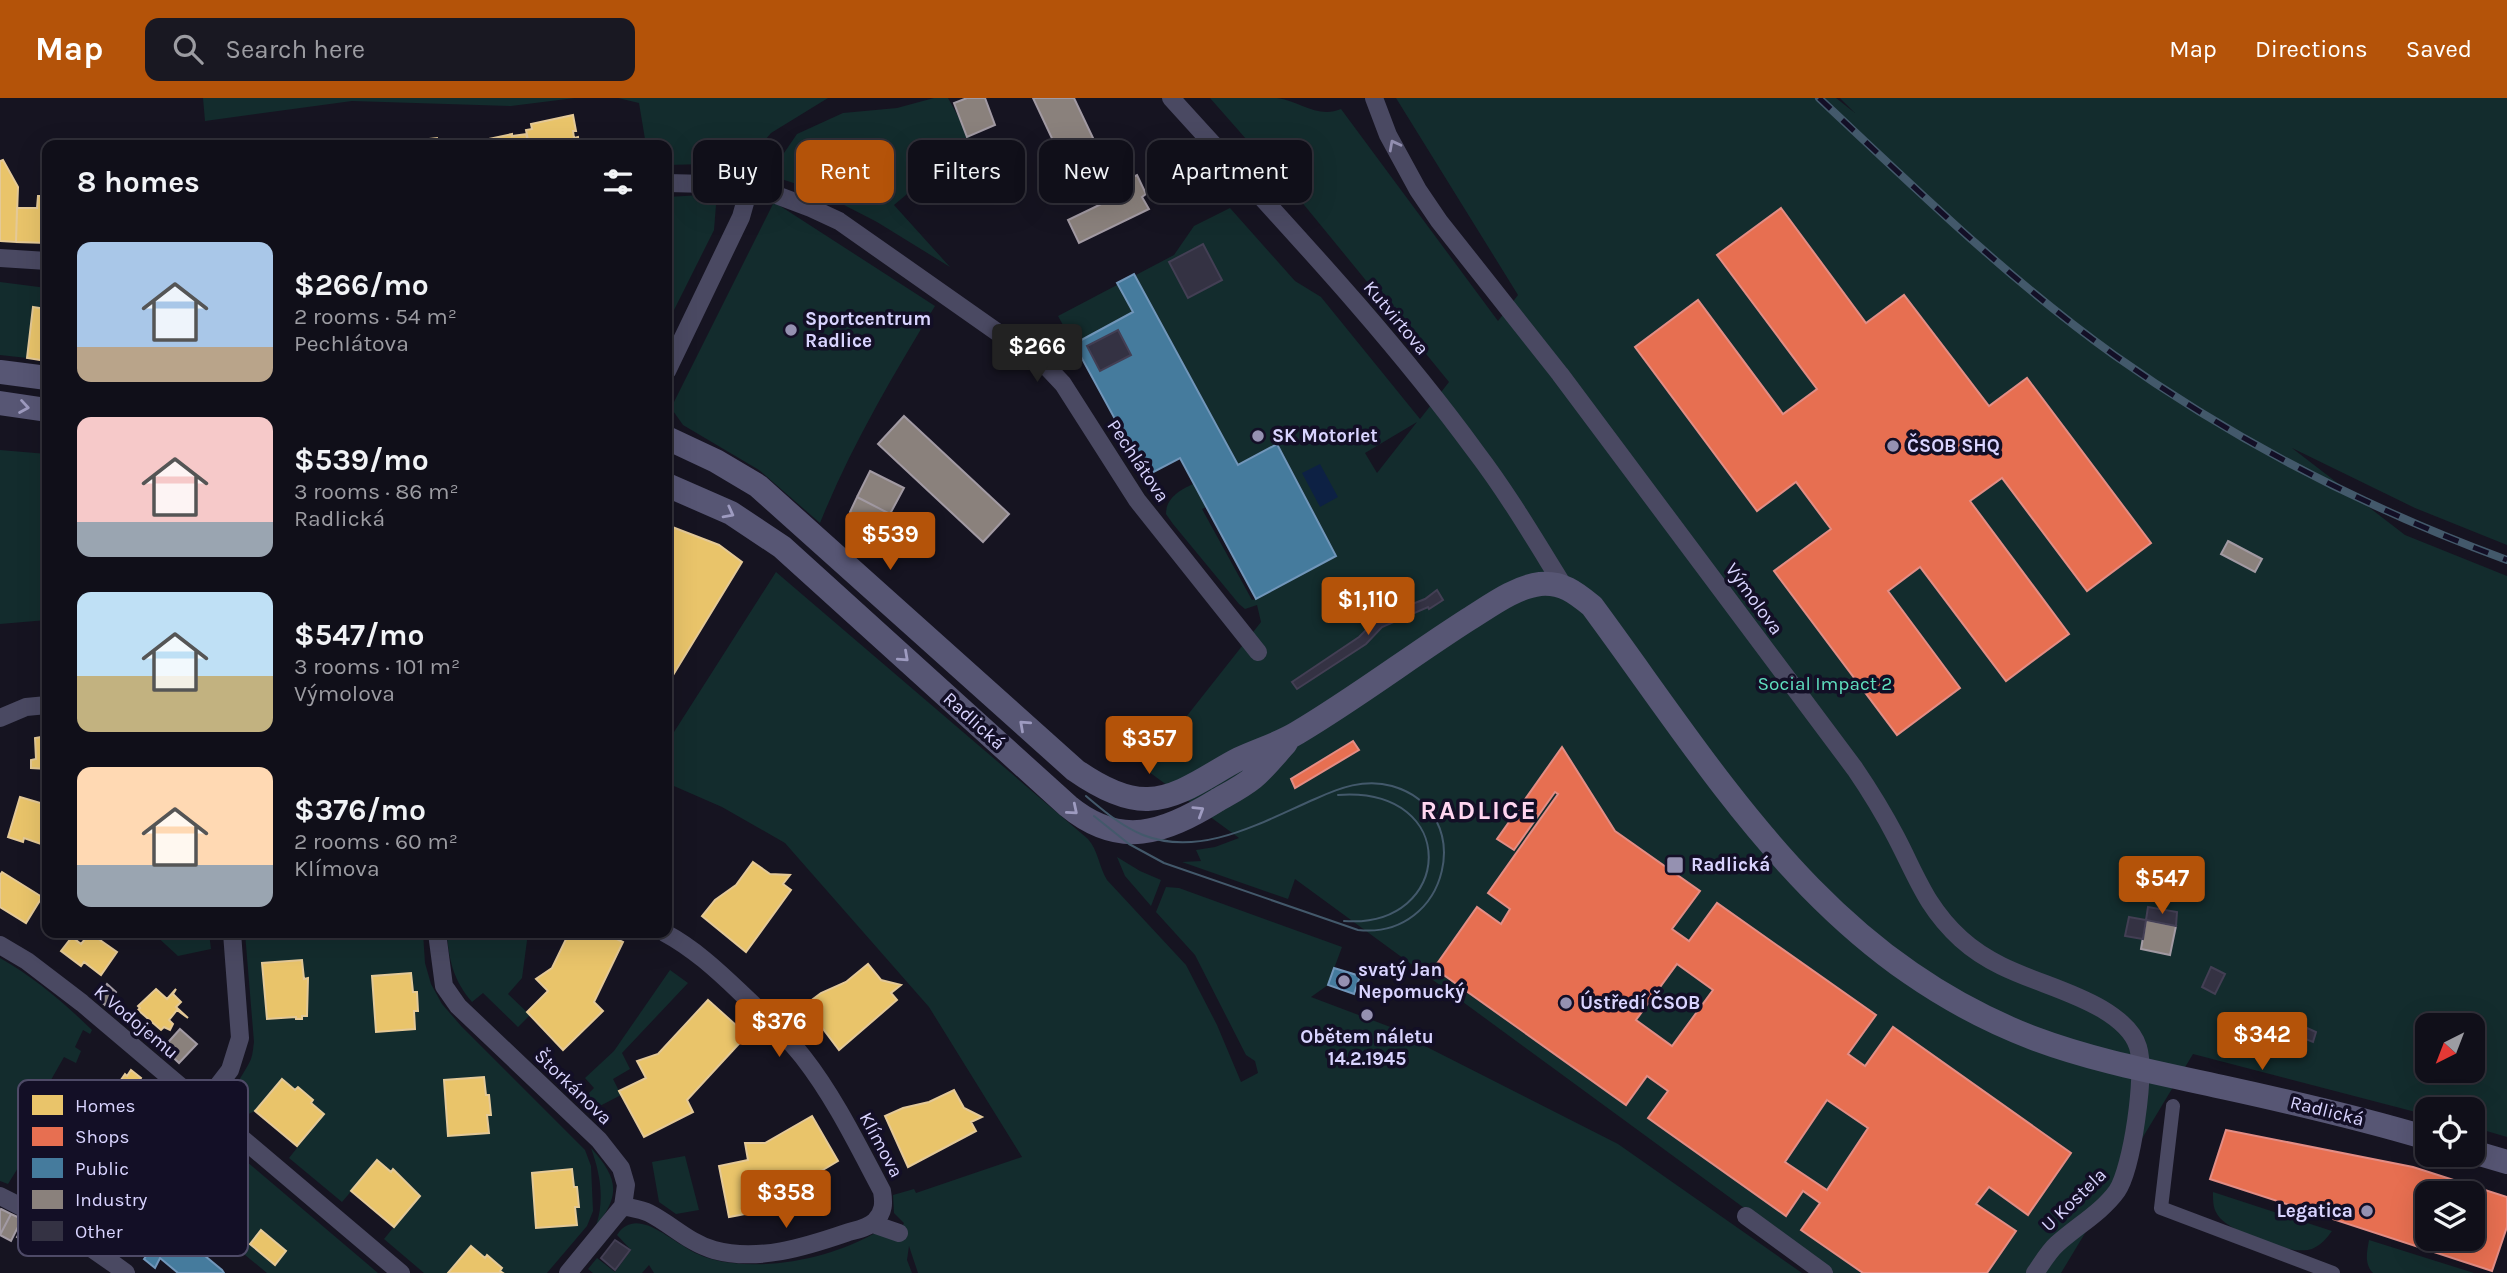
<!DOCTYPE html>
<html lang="en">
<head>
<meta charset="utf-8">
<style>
  :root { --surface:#100f19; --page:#191822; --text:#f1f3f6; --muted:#9c9ca2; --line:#302f38; --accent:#b45309 }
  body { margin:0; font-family:Karla,sans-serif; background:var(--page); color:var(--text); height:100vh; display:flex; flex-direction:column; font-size:26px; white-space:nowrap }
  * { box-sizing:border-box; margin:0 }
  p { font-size:23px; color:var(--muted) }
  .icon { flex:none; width:38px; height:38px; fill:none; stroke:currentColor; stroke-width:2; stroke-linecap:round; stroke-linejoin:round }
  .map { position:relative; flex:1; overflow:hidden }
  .details { position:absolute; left:42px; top:42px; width:630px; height:798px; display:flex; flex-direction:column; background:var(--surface); border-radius:14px; box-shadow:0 7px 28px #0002,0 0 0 2px var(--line) }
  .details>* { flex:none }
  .hud { position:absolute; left:693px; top:42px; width:665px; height:63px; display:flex; gap:14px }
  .needle { width:46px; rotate:222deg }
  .fabs { position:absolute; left:2415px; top:915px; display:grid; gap:14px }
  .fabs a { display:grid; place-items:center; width:70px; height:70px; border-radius:14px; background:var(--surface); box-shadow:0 7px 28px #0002,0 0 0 2px var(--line); font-size:35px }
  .price { position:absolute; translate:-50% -60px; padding:0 16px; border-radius:7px; background:var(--accent); color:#fff; font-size:23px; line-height:46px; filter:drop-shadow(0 2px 4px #0008) }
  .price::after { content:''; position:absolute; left:50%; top:42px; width:21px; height:16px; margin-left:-10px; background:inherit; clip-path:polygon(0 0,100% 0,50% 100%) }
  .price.current { background:#222; color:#fff }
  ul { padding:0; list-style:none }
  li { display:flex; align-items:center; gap:21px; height:175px; padding:0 35px }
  li span { display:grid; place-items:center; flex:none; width:196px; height:140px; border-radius:14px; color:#555 }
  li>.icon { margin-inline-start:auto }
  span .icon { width:84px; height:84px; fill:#fffc; stroke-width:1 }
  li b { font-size:30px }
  h2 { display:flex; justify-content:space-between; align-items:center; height:84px; padding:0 35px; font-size:30px }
  .tag { padding:0 24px; border-radius:14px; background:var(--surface); box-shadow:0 7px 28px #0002,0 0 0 2px var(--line); font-size:24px; line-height:63px }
  .tag.current { background:var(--accent); color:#fff }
  header { display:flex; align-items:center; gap:42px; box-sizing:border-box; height:98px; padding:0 35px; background:var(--accent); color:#fff }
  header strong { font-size:33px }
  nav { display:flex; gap:38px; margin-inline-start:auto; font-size:24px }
  .search { width:490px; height:63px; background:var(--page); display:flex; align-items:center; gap:18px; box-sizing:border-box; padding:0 24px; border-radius:14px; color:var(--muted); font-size:26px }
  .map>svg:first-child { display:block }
  .green { fill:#132c2d; fill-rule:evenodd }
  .water { fill:#0d2144 }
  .homes { fill:#e9c46a; stroke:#e4c997; stroke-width:2 }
  .shops { fill:#e76f51; stroke:#e38d85; stroke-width:2; fill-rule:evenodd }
  .public { fill:#457b9d; stroke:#7196ba; stroke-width:2 }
  .industry { fill:#8a817c; stroke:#a29aa3; stroke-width:2 }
  .building { fill:#343243; stroke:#433f54; stroke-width:2 }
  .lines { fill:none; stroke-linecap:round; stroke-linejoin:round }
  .pedestrian { stroke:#4a4962; stroke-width:14 }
  .minor { stroke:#4a4962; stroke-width:18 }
  .secondary { stroke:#575674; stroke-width:24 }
  .tram { stroke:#43596b; stroke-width:2 }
  .rail-casing { stroke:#43596b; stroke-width:8 }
  .rail { stroke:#130f26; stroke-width:5; stroke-dasharray:16; stroke-linecap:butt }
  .oneway { stroke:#928eb0 }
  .oneway2 { stroke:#9e9bc0 }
  .poi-dot { fill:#9591b1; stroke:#130f26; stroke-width:2.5 }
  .labels { text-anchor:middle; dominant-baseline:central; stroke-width:7; stroke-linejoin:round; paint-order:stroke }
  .street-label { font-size:19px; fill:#d9d4ff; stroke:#130f26 }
  .poi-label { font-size:19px; font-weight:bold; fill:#d9d4ff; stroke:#130f26; text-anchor:start }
  .park-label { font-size:19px; fill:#5fe0c0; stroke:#130f26 }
  .district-label { font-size:26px; font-weight:bold; letter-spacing:2px; fill:#ffd6f0; stroke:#130f26 }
  .key { fill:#130f26; stroke:#4e4a67; stroke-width:2 }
  .key-label { font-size:19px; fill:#d9d4ff }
</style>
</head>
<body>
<header>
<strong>Map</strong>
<div class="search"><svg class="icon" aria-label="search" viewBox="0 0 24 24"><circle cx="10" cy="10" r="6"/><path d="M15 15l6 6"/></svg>Search here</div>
<nav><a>Map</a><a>Directions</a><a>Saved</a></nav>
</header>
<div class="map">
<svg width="2507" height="1175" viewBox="0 0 2507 1175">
  <rect width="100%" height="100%" fill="#161421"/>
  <path class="green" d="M203 0H575L511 8 352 3 205 23Z
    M618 0H828L771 35 745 65 667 67V47H646L639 5Z
    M934 0H948L971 42 894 107 950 169 877 124 815 92 769 77 797 36 843 15 897 10Z
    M1210 0C1232 0 1256 0 1277 0 1300 3 1318 21 1341 11L1498 223 1518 197 1396 0H1836L1855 15 1840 0H2507V447L2415 410 2292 350 2405 437 2507 478V1039L2473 1029V1012H2427V1017L2193 956 2061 1175H1833L1295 781 1288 801 1182 764 1201 763 1196 752 1215 749 1239 740 1145 671 1261 524 1257 507 1245 511 1239 506 1173 426 1166 416C1166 400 1180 392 1193 386L1180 360 1146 378 1058 218 1174 157 1194 128 1230 110 1295 183 1321 199 1420 321 1449 284 1305 108ZM1417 324 1377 375 1365 355ZM1206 409 1256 501 1252 502 1202 411ZM2427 928H2473V973H2427Z
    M702 97 716 107 714 132 667 226V99Z
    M774 104 935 208C893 277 850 350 820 425L759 372 683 327 671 310Z
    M0 184 47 190V211L33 210 27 260 0 257Z
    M0 352 47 356V522L0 526Z
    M776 474 1088 741C1098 752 1099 769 1107 782L1186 867 1217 927 1241 984 1258 975 1255 963 1246 957 1195 857 1156 814 1166 789 1179 790 1342 849 1328 887 1311 899 1401 933 1421 946 1618 1046 1802 1175H918L909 1148 907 1162 912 1175H654L649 1167 642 1175H593L588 1171 597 1160 615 1174 631 1152 617 1137C634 1110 663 1136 682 1147 690 1153 701 1158 711 1161 763 1175 832 1160 877 1134L896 1139 904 1125 894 1115 893 1097 914 1091 916 1095 1022 1059 929 909 785 745 722 709 667 685V645Z
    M1117 759 1140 773 1161 782 1151 808 1125 778Z
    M153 835H209L211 851 178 858Z
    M245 835H423L425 865 431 886 442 906 462 929 585 1052 591 1068 593 1113 587 1128 547 1175H503L500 1173 502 1169 488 1158 485 1160 471 1148 448 1175H424L384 1141 419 1098 394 1072 391 1074 377 1063 342 1104 289 1060 324 1016 311 1005 313 1001 298 990 295 992 282 981 255 1013 244 1018C217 1006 244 978 251 961 253 955 253 950 254 944ZM302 862 304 881H308L307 917 302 918V921H297L296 919 267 921 262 865ZM411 875 413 894H416L418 912 414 913 415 931 377 933 372 878ZM484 979 486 997 489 998 491 1016 487 1017 489 1035 448 1038 444 982ZM572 1071 574 1089 577 1090 579 1108 575 1109 577 1127 537 1130 532 1075Z
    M455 835H528L522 880 508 896 530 917 518 929 483 895 472 904C454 883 449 863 447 837Z
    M0 860C35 880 63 904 92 932L90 936 83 932 75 949 81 953 76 965 64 959 47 989 50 1003 41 1018 90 1050 99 1036 152 1069 163 1057 169 1061 196 1016 208 1026 206 1029 213 1035 378 1175H267L239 1152 232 1140 178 1094 153 1119 34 1044 8 1086 0 1083ZM261 1132 286 1153 275 1167 250 1146Z
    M670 872 688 885 622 955 630 971 613 981 621 997 596 1010 585 999 594 990 585 980 614 953Z
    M591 1050C617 1079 622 1096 596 1128 605 1101 600 1075 591 1050Z
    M685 1058 699 1112 676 1116 659 1104 652 1064Z
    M2213 1094 2332 1133C2327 1140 2321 1147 2312 1151 2291 1158 2235 1136 2220 1120 2213 1112 2213 1105 2213 1094Z
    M2369 1142 2474 1175H2373C2364 1166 2367 1154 2369 1142Z"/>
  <path class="water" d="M1320 366 1338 399 1320 409 1302 375Z"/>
  <path class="homes" d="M573 17 576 33H573L574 40 578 39 579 47H529L526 32 532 31 531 26Z
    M512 36V38L526 36 529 47H486L484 42Z
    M437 40 438 47H419L429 45 428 41Z
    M484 42 486 47H458L472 43Z
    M3 62 18 89 16 144 0 143V63Z
    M38 98H47V145L16 144 17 110H37Z
    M33 209 47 211V263L27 260Z
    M667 427 719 447 742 464 667 587Z
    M47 638V671L31 670V662L36 661 35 640Z
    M20 699 47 707 41 733 45 734 41 746 24 740 23 744 8 739Z
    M753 764 770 776 790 777 783 786 791 792 746 854 702 818 715 802 736 787Z
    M2 774 42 799 26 825 0 809V777Z
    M90 835 117 854 101 877 84 864 81 868 61 853 72 839 81 846Z
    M569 835H604L623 844 594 904 603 913 563 952 527 914 548 893 536 881 552 870Z
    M302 862 304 881 308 880 307 918H302V921H296V919L267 921 262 865Z
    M868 866 881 882 901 887 891 895 897 902 839 952 805 907 821 895 846 884Z
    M411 875 413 894H417L418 913H414L415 931 376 934 372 878Z
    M156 891 167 901 176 891 173 896 181 904 176 909 188 920 177 912 169 922 173 926 170 932 164 929 161 932 138 912 140 910 138 908Z
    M708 902 747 937 687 1002 693 1014 644 1039 619 993 646 980 637 963 658 956Z
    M131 972 141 980 139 983 155 994 158 990 168 997 165 1003 167 1004 155 1023 152 1022 149 1027 138 1020 140 1017 124 1006 122 1009 111 1002 115 997 112 995 125 976 127 978Z
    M484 979 486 997H489L491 1017H487L489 1035 448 1038 444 982Z
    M282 981 295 992 298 989 313 1002 311 1005 324 1016 297 1048 255 1013Z
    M954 992 964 1010 982 1019 971 1024 976 1033 908 1069 885 1018 903 1010 929 1004Z
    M812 1018 838 1063 781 1097 783 1109 729 1119 719 1068 748 1062 745 1045H765Z
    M377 1062 391 1074 393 1071 420 1098 394 1129 351 1093Z
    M572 1071 574 1089H577L579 1109H575L577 1127 536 1130 532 1075Z
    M261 1132 286 1153 275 1167 250 1146Z
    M471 1148 485 1160 487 1157 502 1170 500 1173 503 1175H448Z"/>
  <path class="shops" d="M1781 110 1866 225 1904 197 1989 308 2027 280 2151 445 2087 493 2002 380 1970 403 2069 536 2006 583 1920 469 1888 493 1960 590 1897 637 1774 473 1831 431 1796 384 1757 413 1635 249 1698 202 1783 316 1817 291 1717 157Z
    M1353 643 1359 652 1295 690 1291 681Z
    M1562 649 1615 733 1700 793 1672 831 1689 843 1717 805 1876 917 1848 956 1865 968 1893 929 2071 1055 2028 1117 1989 1089 1976 1106 2016 1133 1987 1175H1863L1801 1132 1820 1105 1803 1093 1786 1118 1648 1020 1668 993 1647 978 1626 1007 1434 870 1477 809 1501 826 1510 811 1488 795 1558 696 1555 694 1514 752 1497 741ZM1677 866 1713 892 1672 948 1636 922ZM1827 1002 1868 1030 1827 1092 1785 1064Z
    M2226 1032 2413 1069 2507 1099V1129L2492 1173 2210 1081ZM2427 1096H2473V1141H2427Z"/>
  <path class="public" d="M1134 176 1238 367 1277 346 1336 458 1256 501 1180 360 1146 378 1074 246 1133 214 1117 185Z
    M1334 870 1360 878 1354 896 1328 887Z
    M164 1124 222 1172 224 1175H178L160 1160 155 1170 144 1161 149 1154 151 1156 153 1154 145 1147Z"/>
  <path class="industry" d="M967 0H985L995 27 967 39 954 5Z
    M1033 0H1074L1113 82 1079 98Z
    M1137 77 1146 96 1142 99 1149 111 1079 145 1068 122 1120 97 1118 93 1130 85 1129 81Z
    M904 318 1009 416 983 444 878 346Z
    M870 373 904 390 890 416 857 399Z
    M857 399 890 416 883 431 850 414Z
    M2228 443 2262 461 2255 474 2221 456Z
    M2146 822 2176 828 2170 857 2141 851Z
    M107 886 116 894 105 907 96 899Z
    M180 931 197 946 179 965 163 950Z
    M1 1111 11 1116 0 1137V1113Z
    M11 1116 22 1121 11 1143 0 1137Z
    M25 1124 40 1131 31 1147 17 1139Z"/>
  <path class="building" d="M1203 146 1222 182 1188 200 1169 164Z
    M1118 232 1131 257 1100 273 1087 248Z
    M1437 492 1443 502 1429 511 1428 509 1382 529 1366 546 1297 591 1292 584 1359 539 1379 519 1425 501Z
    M2148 809 2177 814 2176 828 2146 822Z
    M2129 819 2146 822 2143 841 2125 838Z
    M2211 869 2225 876 2215 896 2202 889Z
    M2307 930 2316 934 2313 944 2303 940Z
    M615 1142 630 1152 615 1172 601 1160Z"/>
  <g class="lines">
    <path class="pedestrian" d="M2173 1008 2161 1110 2333 1175"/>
    <path class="minor" d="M1171 0C1275 115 1384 228 1476 354 1508 396 1535 442 1563 487
      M1374 0 1388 37 1418 92 1439 123 1560 276 1855 671C1870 693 1884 716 1896 739 1917 779 1926 809 1961 841 2003 879 2056 884 2102 911 2117 920 2133 932 2138 949 2146 975 2132 1071 2117 1093 2102 1114 2077 1128 2057 1146 2049 1153 2042 1165 2035 1175
      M667 85 750 87 811 110 839 123 1047 269 1063 286 1137 402 1258 554
      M0 160 47 163
      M667 273 741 119 750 87
      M0 620 26 609 47 607
      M437 835 444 888 458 908 599 1042 621 1070 626 1087 623 1108 568 1175
      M0 847 27 863 82 905 401 1175
      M203 1007 230 972 240 940 232 835
      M0 1098C47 1121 84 1143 126 1175
      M623 1108C631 1110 641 1111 649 1115 671 1126 689 1145 714 1152 758 1164 805 1149 846 1135 855 1132 868 1130 875 1123 884 1114 884 1105 882 1093 858 1048 835 1000 803 959 785 936 762 915 740 894 717 872 693 850 665 835
      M1746 1118 1824 1175
      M873 1126 899 1135"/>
    <path class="secondary" d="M0 274 47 280
      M0 305 47 312
      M667 340 716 363 758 388 1075 672C1095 686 1122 702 1148 701 1181 700 1211 675 1239 661 1258 652 1279 646 1297 635 1356 600 1411 558 1469 521 1490 508 1515 489 1540 486 1562 484 1575 494 1592 508 1719 680 1822 859 2033 940 2094 963 2159 975 2222 989 2291 1004 2360 1020 2427 1040
      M667 387 731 415 782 449 1068 708C1120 751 1164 735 1216 703 1228 696 1242 689 1253 680 1265 670 1275 657 1286 645
      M2473 1054 2507 1064"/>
    <path class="tram" d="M1338 697C1462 688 1454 831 1344 823
      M1086 698C1104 713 1121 728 1143 737 1201 760 1262 724 1315 701 1339 690 1365 680 1392 688 1479 713 1449 842 1358 832L1164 765 1129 746 1094 718"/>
    <defs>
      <path id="rail" d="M1819 0C1914 89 2008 181 2114 257 2235 343 2368 411 2507 462"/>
    </defs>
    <use href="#rail" class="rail-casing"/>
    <use href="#rail" class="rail"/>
  </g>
  <defs><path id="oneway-chevron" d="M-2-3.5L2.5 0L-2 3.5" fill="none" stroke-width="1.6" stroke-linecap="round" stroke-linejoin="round" transform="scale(1.75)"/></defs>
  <use class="oneway" href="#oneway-chevron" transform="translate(1394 47) rotate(-118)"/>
  <g class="oneway2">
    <use href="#oneway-chevron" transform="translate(24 309) rotate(9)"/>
    <use href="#oneway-chevron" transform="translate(729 415) rotate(28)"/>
    <use href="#oneway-chevron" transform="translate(904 559) rotate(42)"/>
    <use href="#oneway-chevron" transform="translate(1024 627) rotate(-138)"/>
    <use href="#oneway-chevron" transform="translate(1073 712) rotate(40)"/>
    <use href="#oneway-chevron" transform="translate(1199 713) rotate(-32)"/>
  </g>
  <g class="poi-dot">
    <circle cx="791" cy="232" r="7"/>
    <circle cx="1258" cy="338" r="7"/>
    <circle cx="1893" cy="348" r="7"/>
    <rect x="1666" y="758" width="18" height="18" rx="3.5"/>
    <circle cx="1344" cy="883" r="7"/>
    <circle cx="1566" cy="905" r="7"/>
    <circle cx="1367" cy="917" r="7"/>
    <circle cx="2367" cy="1113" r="7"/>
  </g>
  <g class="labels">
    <g class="street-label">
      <text transform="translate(1396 220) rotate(50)">Kutvirtova</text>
      <text transform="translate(1138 363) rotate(56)">Pechlátova</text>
      <text transform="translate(1754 501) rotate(54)">Výmolova</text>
      <text transform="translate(974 623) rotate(42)">Radlická</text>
      <text transform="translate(136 924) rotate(40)">K Vodojemu</text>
      <text transform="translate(573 989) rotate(44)">Štorkánova</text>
      <text transform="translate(2327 1013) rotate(14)">Radlická</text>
      <text transform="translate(881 1047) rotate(62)">Klímova</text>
      <text transform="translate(2074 1102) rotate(-44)">U Kostela</text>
    </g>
    <g class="poi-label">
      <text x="805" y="221">Sportcentrum<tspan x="805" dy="22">Radlice</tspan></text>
      <text x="1272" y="338">SK Motorlet</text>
      <text x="1907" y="348">ČSOB SHQ</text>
      <text x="1691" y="767">Radlická</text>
      <text x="1358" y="872">svatý Jan<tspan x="1358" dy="22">Nepomucký</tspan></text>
      <text x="1580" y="905">Ústředí ČSOB</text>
      <text x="1367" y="939" text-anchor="middle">Obětem náletu<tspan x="1367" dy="22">14.2.1945</tspan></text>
      <text x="2353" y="1113" text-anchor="end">Legatica</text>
    </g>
    <g class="park-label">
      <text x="1825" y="586">Social Impact 2</text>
    </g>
    <g class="district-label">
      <text x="1479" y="712">RADLICE</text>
    </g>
  </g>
  <rect x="18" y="982" width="230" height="176" rx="10" class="key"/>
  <rect x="32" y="997" width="31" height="20" fill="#e9c46a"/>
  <rect x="32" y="1029" width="31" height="19" fill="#e76f51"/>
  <rect x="32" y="1060" width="31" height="20" fill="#457b9d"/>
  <rect x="32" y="1092" width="31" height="19" fill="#8a817c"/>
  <rect x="32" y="1123" width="31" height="20" fill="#343243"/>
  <g class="key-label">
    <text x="75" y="1014">Homes</text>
    <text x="75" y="1045">Shops</text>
    <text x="75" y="1077">Public</text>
    <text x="75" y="1108">Industry</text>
    <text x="75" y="1140">Other</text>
  </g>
</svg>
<div class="fabs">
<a><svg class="needle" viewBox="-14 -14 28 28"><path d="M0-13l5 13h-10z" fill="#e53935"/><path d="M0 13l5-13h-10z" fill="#9c9ca2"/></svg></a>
<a><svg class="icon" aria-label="locate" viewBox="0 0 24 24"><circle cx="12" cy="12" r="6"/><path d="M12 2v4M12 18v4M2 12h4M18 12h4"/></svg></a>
<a><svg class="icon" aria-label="layers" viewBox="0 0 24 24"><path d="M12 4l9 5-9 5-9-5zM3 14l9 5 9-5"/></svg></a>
</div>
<b class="price current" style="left:1037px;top:286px">$266</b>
<b class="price" style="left:890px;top:474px">$539</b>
<b class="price" style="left:1368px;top:539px">$1,110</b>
<b class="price" style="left:1149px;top:678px">$357</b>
<b class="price" style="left:2162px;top:818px">$547</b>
<b class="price" style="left:779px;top:961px">$376</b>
<b class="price" style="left:2262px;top:974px">$342</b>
<b class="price" style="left:786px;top:1132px">$358</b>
<div class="hud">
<a class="tag">Buy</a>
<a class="tag current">Rent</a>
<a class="tag">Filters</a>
<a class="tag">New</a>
<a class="tag">Apartment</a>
</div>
<section class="details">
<h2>8 homes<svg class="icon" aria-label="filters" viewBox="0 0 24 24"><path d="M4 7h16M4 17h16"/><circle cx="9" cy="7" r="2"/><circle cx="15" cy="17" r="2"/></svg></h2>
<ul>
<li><span style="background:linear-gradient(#a9c7e8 75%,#b9a48a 0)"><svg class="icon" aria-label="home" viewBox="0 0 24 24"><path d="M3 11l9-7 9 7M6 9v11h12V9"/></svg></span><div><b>$266/mo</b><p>2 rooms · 54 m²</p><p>Pechlátova</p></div></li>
<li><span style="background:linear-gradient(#f6c9c9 75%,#9aa5b1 0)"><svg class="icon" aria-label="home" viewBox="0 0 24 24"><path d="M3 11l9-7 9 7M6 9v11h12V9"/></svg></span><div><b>$539/mo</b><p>3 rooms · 86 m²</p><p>Radlická</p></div></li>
<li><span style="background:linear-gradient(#bfe0f5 60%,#c2b280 0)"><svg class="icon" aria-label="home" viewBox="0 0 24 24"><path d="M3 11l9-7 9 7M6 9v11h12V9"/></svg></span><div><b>$547/mo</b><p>3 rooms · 101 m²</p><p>Výmolova</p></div></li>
<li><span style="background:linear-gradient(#ffd9b3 70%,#9aa5b1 0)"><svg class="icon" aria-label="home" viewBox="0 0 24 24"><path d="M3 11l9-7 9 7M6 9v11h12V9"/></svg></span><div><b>$376/mo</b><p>2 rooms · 60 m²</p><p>Klímova</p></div></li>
</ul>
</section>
</div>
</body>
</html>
